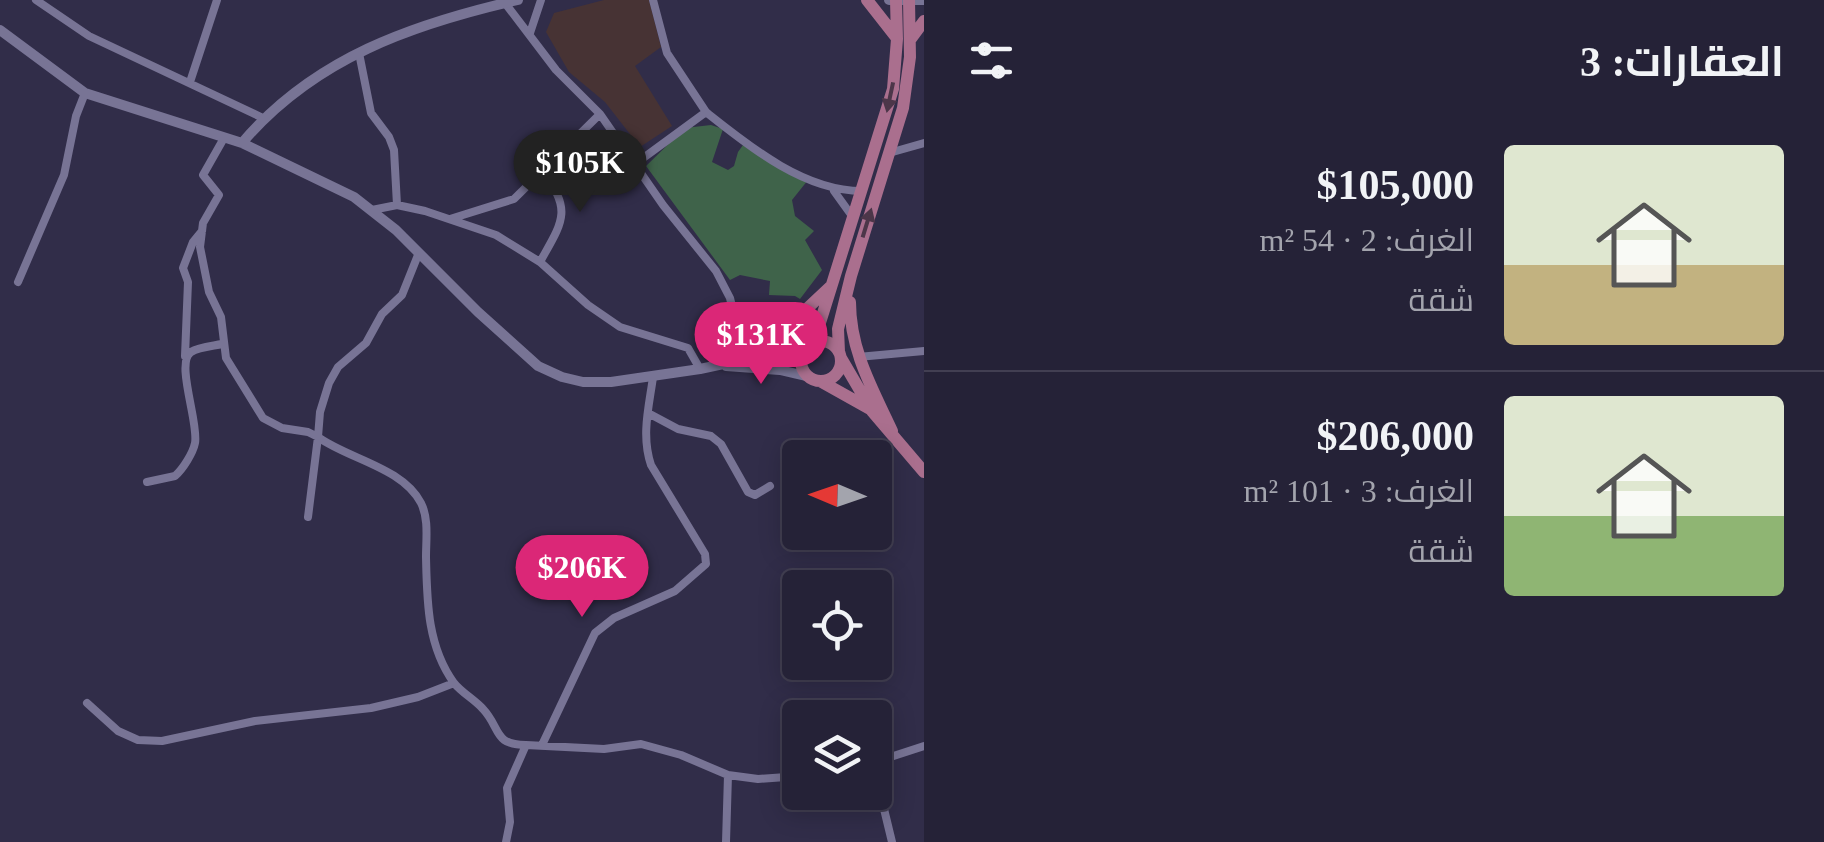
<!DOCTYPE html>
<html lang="ar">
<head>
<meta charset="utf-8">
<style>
  :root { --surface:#252237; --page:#2d2a3f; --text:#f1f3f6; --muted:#a3a4ad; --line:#423f52; --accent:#db2777 }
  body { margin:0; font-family:"Times New Roman",Cairo,serif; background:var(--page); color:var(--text); direction:rtl; height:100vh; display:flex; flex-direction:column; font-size:38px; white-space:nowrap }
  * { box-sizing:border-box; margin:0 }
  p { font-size:32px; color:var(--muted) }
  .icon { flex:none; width:55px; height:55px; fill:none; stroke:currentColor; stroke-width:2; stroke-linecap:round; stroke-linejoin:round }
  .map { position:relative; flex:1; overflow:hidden; direction:ltr }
  .panel { display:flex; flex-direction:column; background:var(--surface); width:900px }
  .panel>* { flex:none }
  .needle { width:65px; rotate:272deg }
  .controls { position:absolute; left:782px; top:440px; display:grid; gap:20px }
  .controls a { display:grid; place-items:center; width:110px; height:110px; border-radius:10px; background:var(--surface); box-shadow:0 5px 25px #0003,0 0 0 2px var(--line); font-size:50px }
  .price { position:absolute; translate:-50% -85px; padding:0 22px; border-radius:35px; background:var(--accent); color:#fff; font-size:32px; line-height:65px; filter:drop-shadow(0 2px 5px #0008) }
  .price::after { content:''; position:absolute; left:50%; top:60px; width:30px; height:22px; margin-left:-15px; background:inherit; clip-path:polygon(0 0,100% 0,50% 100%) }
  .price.current { background:#222; color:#fff }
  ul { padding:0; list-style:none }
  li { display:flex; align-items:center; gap:30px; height:250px; padding:0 40px }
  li+li { border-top:2px solid var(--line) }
  li span { display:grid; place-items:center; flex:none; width:280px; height:200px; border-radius:10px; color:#555 }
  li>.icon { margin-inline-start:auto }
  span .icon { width:120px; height:120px; fill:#fffc; stroke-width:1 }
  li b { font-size:42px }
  h2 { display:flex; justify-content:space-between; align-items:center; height:120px; padding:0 40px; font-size:42px }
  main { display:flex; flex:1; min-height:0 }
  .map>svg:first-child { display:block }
  .education { fill:#473334 }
  .green { fill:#3f634a }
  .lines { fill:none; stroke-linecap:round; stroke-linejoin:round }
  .minor { stroke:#787495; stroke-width:8 }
  .tertiary { stroke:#787495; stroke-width:10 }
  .primary { stroke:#aa6f8e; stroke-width:12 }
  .oneway { fill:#4c3649 }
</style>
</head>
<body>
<main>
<section class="panel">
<h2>العقارات: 3<svg class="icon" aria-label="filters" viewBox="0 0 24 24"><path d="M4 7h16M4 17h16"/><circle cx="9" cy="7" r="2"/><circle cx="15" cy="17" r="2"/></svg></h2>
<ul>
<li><span style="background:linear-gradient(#dfe7d0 60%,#c2b280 0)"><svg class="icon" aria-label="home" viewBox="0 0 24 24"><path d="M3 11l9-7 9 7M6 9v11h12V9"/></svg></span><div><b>$105,000</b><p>الغرف: 2 · 54 m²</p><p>شقة</p></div></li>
<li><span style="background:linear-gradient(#dfe7d0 60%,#8fb573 0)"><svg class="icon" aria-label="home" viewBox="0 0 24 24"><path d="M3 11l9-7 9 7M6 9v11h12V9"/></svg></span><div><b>$206,000</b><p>الغرف: 3 · 101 m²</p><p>شقة</p></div></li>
</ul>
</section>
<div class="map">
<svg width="924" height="842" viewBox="0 0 924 842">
  <rect width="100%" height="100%" fill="#312d49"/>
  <path class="education" d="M604 0H649L661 47 635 66 672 126 640 147 605 102 569 72 546 32 554 13Z"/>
  <path class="green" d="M711 125 723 129 712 162 728 170 734 166 738 152 743 145 808 180 792 200 795 216 814 231 805 240 822 270 800 299 795 296 769 295 770 281 740 275 730 280 646 166 685 128Z"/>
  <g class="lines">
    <path class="minor" d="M36 0 89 36 263 118
      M505 3 556 70 600 114 663 205 716 271 730 298 744 357
      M530 33 541 0
      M359 53 371 113 389 137 394 150 397 205
      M190 82 217 0
      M706 112C750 147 804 191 862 191
      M224 138 203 175 219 195 203 223 200 247 209 292 221 317 226 358 263 418 282 428 308 432 318 437 308 517
      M889 153 924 143
      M635 164 706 112 667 53 653 0
      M834 191 852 216
      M372 210 397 205 425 211 496 235 540 262 588 305 620 327 688 348 700 369
      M450 219 514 199 600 114
      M418 255 402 295 382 314 366 343 338 367 329 383 320 412 318 437C348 459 402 467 421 503 429 519 426 539 426 557 427 600 427 646 454 683 462 693 474 699 483 709 501 728 493 745 526 745
      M540 262C561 224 574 210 543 173
      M18 282 64 175 76 116 85 93
      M185 356 188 282 183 268 193 242 202 231
      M858 357 924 351
      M648 413 678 429 711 436 721 444 748 492 755 495 770 486
      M147 482 175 476C183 469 193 453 195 443 199 423 175 362 191 352 199 347 213 346 222 344
      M87 703 118 731 138 740 162 741 255 721 371 708 418 697 454 683
      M542 745 595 633 614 618 675 591 706 564 705 554 651 465C641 435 649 407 653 377
      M875 762 924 746
      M875 772 892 842
      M506 842 510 822 507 788 526 745 604 749 641 744 681 755 728 775 758 779 800 776
      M726 842 728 775"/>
    <path class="tertiary" d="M889 0H924
      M0 30 85 93 242 143 354 197 396 230 478 312 538 366 562 377 583 382H611L700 369 808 346
      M242 143C314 58 413 24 518 0
      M726 366 780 370 810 377"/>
    <path class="primary" d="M867 0 896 37
      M910 40 924 21
      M850 302C850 350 872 388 892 431
      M801 361a20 20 0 1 1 40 0a20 20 0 1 1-40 0Z
      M814 342 893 89 897 39 896 0
      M839 352 838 329 851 276 903 108 910 57 909 0
      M760 353 830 287
      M841 358 872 411 924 472
      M820 381 870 409"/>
  </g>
  <defs><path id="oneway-solid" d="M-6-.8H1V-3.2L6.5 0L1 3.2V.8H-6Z" transform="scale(2.5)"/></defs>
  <g class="oneway">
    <use href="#oneway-solid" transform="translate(890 97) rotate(102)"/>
    <use href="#oneway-solid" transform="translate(867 223) rotate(-73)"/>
  </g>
</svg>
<div class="controls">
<a><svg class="needle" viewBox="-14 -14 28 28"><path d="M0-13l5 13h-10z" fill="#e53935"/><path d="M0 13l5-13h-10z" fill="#a3a4ad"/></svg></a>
<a><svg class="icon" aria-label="locate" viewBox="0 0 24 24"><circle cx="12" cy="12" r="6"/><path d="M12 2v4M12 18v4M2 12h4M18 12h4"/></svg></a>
<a><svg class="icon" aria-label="layers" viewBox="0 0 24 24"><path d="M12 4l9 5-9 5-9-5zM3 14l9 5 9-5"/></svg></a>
</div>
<b class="price current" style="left:580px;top:215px">$105K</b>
<b class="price" style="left:761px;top:387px">$131K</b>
<b class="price" style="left:582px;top:620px">$206K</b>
</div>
</main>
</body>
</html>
